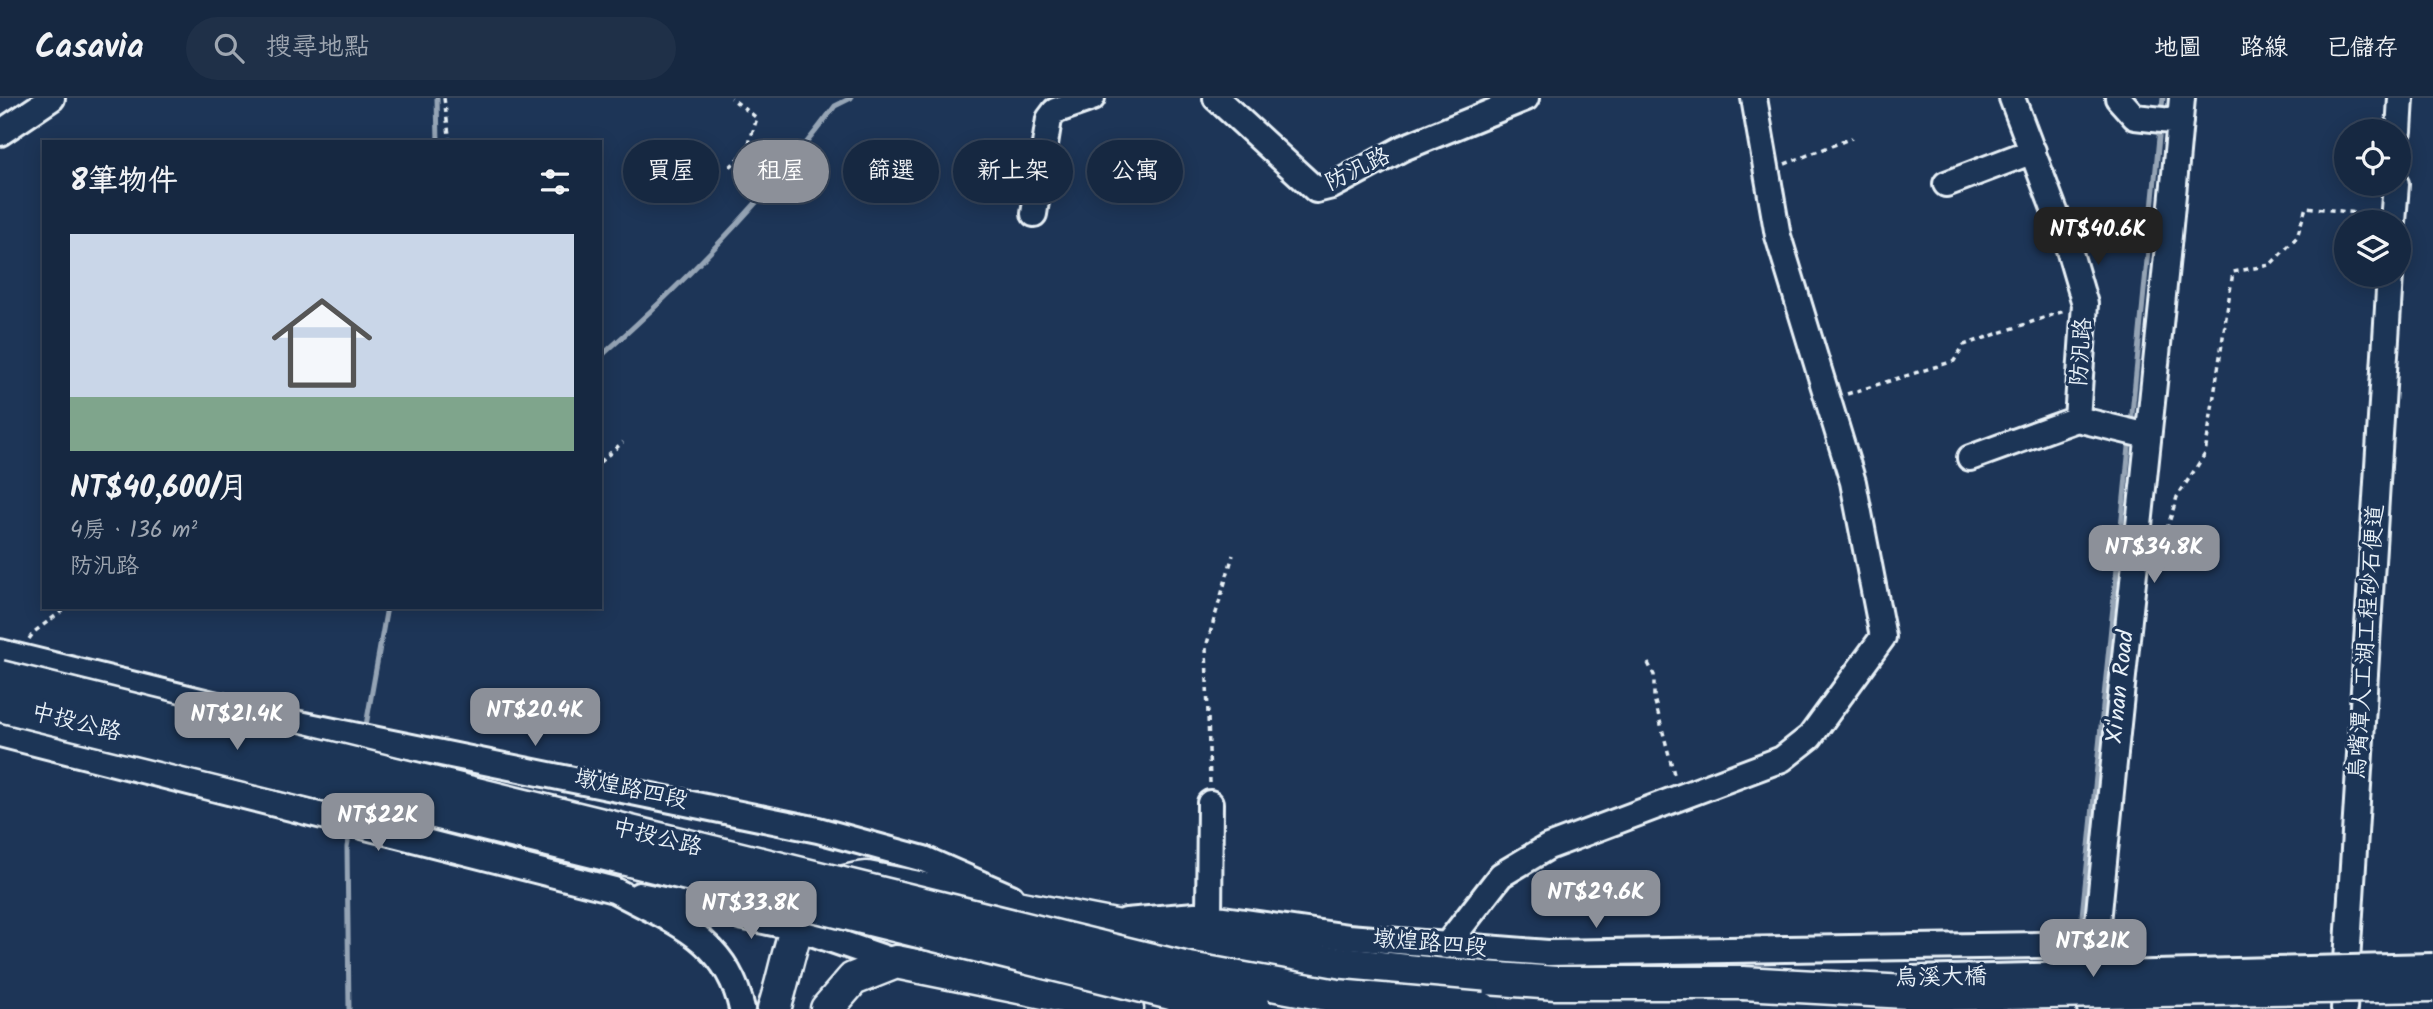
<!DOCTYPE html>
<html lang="zh-TW">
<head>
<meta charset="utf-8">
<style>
  :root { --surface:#162841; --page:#1f3048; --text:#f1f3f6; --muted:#9ea6b1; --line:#35445a; --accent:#8c9099 }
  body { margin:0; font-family:Kalam,"LXGW WenKai TC",sans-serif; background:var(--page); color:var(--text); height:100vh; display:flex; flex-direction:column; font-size:26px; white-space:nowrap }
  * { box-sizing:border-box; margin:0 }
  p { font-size:23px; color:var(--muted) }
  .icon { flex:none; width:38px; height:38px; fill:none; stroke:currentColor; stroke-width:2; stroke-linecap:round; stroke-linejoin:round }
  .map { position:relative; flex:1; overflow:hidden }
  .details { position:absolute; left:42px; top:42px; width:560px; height:469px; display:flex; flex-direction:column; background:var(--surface); border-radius:0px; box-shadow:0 4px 18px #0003,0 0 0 2px var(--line) }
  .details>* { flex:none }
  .hud { position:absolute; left:623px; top:42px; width:665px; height:63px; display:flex; gap:14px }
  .fabs { position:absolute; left:2334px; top:21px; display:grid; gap:14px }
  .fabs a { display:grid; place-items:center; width:77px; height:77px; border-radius:50%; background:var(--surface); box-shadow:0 4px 18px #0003,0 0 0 2px var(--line); font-size:35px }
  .price { position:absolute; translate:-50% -60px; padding:0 16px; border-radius:14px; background:var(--accent); color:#fff; font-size:23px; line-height:46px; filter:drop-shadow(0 2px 4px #0008) }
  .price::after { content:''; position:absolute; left:50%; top:42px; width:21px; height:16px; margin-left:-10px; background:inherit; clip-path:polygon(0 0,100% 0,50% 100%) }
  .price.on { background:#222; color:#fff }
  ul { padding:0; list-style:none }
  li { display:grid; align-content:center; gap:14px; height:371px; padding:0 28px }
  li span { display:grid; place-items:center; height:217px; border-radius:0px; color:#555 }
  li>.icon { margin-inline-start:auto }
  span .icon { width:126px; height:126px; fill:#fffc; stroke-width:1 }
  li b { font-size:30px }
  h2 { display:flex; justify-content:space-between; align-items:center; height:84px; padding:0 28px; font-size:30px }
  .tag { padding:0 24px; border-radius:32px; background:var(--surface); box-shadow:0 4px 18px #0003,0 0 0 2px var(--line); font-size:24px; line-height:63px }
  .tag.on { background:var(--accent); color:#fff }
  header { display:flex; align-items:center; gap:42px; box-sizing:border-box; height:98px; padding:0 35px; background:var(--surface); border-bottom:2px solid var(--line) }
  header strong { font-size:33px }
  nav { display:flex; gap:38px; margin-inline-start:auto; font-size:24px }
  .search { width:490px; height:63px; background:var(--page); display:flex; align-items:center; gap:18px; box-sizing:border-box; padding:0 24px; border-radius:38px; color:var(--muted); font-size:26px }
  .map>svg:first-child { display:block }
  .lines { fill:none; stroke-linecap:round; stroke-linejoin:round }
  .stream { stroke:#95a4b5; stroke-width:5 }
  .minor-casing { stroke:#e8f1f8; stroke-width:30 }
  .major-casing { stroke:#e8f1f8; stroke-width:37 }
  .path { stroke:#e8f1f8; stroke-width:3.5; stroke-dasharray:5 5; stroke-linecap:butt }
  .minor { stroke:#1d3557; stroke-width:24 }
  .major { stroke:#1d3557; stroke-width:32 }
  .minor-bridge-casing { stroke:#e8f1f8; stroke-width:30; stroke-linecap:butt }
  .major-bridge-casing { stroke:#e8f1f8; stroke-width:37; stroke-linecap:butt }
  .minor-bridge { stroke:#1d3557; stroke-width:24 }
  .major-bridge { stroke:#1d3557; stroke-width:32 }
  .labels { text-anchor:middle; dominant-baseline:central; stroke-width:6; stroke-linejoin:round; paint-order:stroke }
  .street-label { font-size:23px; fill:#e8f1f8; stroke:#1d3557 }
</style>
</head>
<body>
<header>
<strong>Casavia</strong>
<div class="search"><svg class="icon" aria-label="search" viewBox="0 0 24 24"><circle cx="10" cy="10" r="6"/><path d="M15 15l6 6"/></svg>搜尋地點</div>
<nav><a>地圖</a><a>路線</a><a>已儲存</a></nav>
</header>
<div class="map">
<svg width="2433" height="911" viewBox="0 0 2433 911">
  <rect width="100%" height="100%" fill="#1d3557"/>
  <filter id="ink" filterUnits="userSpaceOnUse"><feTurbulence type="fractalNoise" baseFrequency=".0143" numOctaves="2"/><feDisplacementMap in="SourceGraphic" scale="14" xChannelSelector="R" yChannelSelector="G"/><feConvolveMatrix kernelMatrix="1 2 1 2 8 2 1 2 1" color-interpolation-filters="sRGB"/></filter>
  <g filter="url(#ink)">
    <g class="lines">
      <path class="stream" d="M437 0 438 44
        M2161 16 2163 0
        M600 259C686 184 766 100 835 8L851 0
        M2131 326 2160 29
        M365 633 387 509
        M2080 838 2130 339
        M349 911 347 749 350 732"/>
      <defs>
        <path id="minor" d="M1216 0 1316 92 1332 88 1403 50 1526 0
          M2012 0 2068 148 2085 206 2077 321 2148 338
          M2118 0 2135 19 2180 24
          M2399 33 2401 0
          M0 35 52 0
          M1946 86 2033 53
          M1034 116 1049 21 1055 13 1092 0
          M2393 124 2396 86
          M1970 360 2077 321
          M0 554 270 620 818 732 924 761 1011 799
          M0 636 614 792C672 823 727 840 742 911
          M639 797 797 830 896 864
          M1209 819 1210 705
          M1126 823 1195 817 1348 839 1548 855 2096 846
          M1446 848 1501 777 1548 749 1782 661 1810 639 1883 539 1853 384 1778 138 1754 0
          M2090 911C2117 607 2155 304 2182 0
          M2344 911 2390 177"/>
        <path id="major" d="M774 911C794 852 790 787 867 780L1187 842 1342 866 1444 877 1556 885H1743
          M827 911 853 881 896 864 1127 911"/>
      </defs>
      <use href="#minor" class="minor-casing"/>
      <use href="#major" class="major-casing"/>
      <path class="path" d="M444 0 450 44
        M1785 66 1852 40
        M730 69 747 52 757 20 731 0
        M1847 296 1954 263 1964 247 2064 213
        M600 364 623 344
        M2158 460 2177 399 2205 356 2233 174 2270 167 2297 139 2306 109 2374 117
        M29 541 34 534 67 509
        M1648 565 1654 577V600L1675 680
        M1210 685 1206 549 1233 457"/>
      <use href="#minor" class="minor"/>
      <use href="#major" class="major"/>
      <defs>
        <path id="minor-bridge" d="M1909 881 2433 868"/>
        <path id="major-bridge" d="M0 579 1184 870 1337 898 1482 911
          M0 607 1179 897 1255 911
          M1743 885 1943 896 2433 887"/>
      </defs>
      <use href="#minor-bridge" class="minor-bridge-casing"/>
      <use href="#major-bridge" class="major-bridge-casing"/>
      <use href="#minor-bridge" class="minor-bridge"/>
      <use href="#major-bridge" class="major-bridge"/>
    </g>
  </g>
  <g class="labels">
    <g class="street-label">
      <text transform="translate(1358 72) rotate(-26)">防汎路</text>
      <text transform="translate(2082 254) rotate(-86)">防汎路</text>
      <text transform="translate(2367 544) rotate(-86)">烏嘴潭人工湖工程砂石便道</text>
      <text transform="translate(2121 589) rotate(-84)">Xi'nan Road</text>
      <text transform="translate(76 625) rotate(14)">中投公路</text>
      <text transform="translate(631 692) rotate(12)">墩煌路四段</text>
      <text transform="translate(657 740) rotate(14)">中投公路</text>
      <text transform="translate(1430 846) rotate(5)">墩煌路四段</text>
      <text transform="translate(1941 880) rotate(-1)">烏溪大橋</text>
    </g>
  </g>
</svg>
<div class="fabs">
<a><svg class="icon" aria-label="locate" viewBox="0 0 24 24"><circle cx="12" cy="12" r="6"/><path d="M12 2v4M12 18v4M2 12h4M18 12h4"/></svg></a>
<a><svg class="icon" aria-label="layers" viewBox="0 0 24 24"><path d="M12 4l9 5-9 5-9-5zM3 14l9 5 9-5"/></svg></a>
</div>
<b class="price on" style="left:2098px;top:169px">NT$40.6K</b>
<b class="price" style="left:2154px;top:487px">NT$34.8K</b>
<b class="price" style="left:535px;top:650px">NT$20.4K</b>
<b class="price" style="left:237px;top:654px">NT$21.4K</b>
<b class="price" style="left:378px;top:755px">NT$22K</b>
<b class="price" style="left:1596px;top:832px">NT$29.6K</b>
<b class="price" style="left:751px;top:843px">NT$33.8K</b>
<b class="price" style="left:2093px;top:881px">NT$21K</b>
<div class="hud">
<a class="tag">買屋</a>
<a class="tag on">租屋</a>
<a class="tag">篩選</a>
<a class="tag">新上架</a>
<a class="tag">公寓</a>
</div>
<section class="details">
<h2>8筆物件<svg class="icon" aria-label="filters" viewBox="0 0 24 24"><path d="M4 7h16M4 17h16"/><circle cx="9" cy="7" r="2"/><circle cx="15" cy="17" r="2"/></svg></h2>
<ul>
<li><span style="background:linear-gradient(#c9d6e8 75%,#7fa58c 0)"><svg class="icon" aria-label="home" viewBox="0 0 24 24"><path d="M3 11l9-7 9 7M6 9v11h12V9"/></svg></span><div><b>NT$40,600/月</b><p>4房 · 136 m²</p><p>防汎路</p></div></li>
</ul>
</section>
</div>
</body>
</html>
